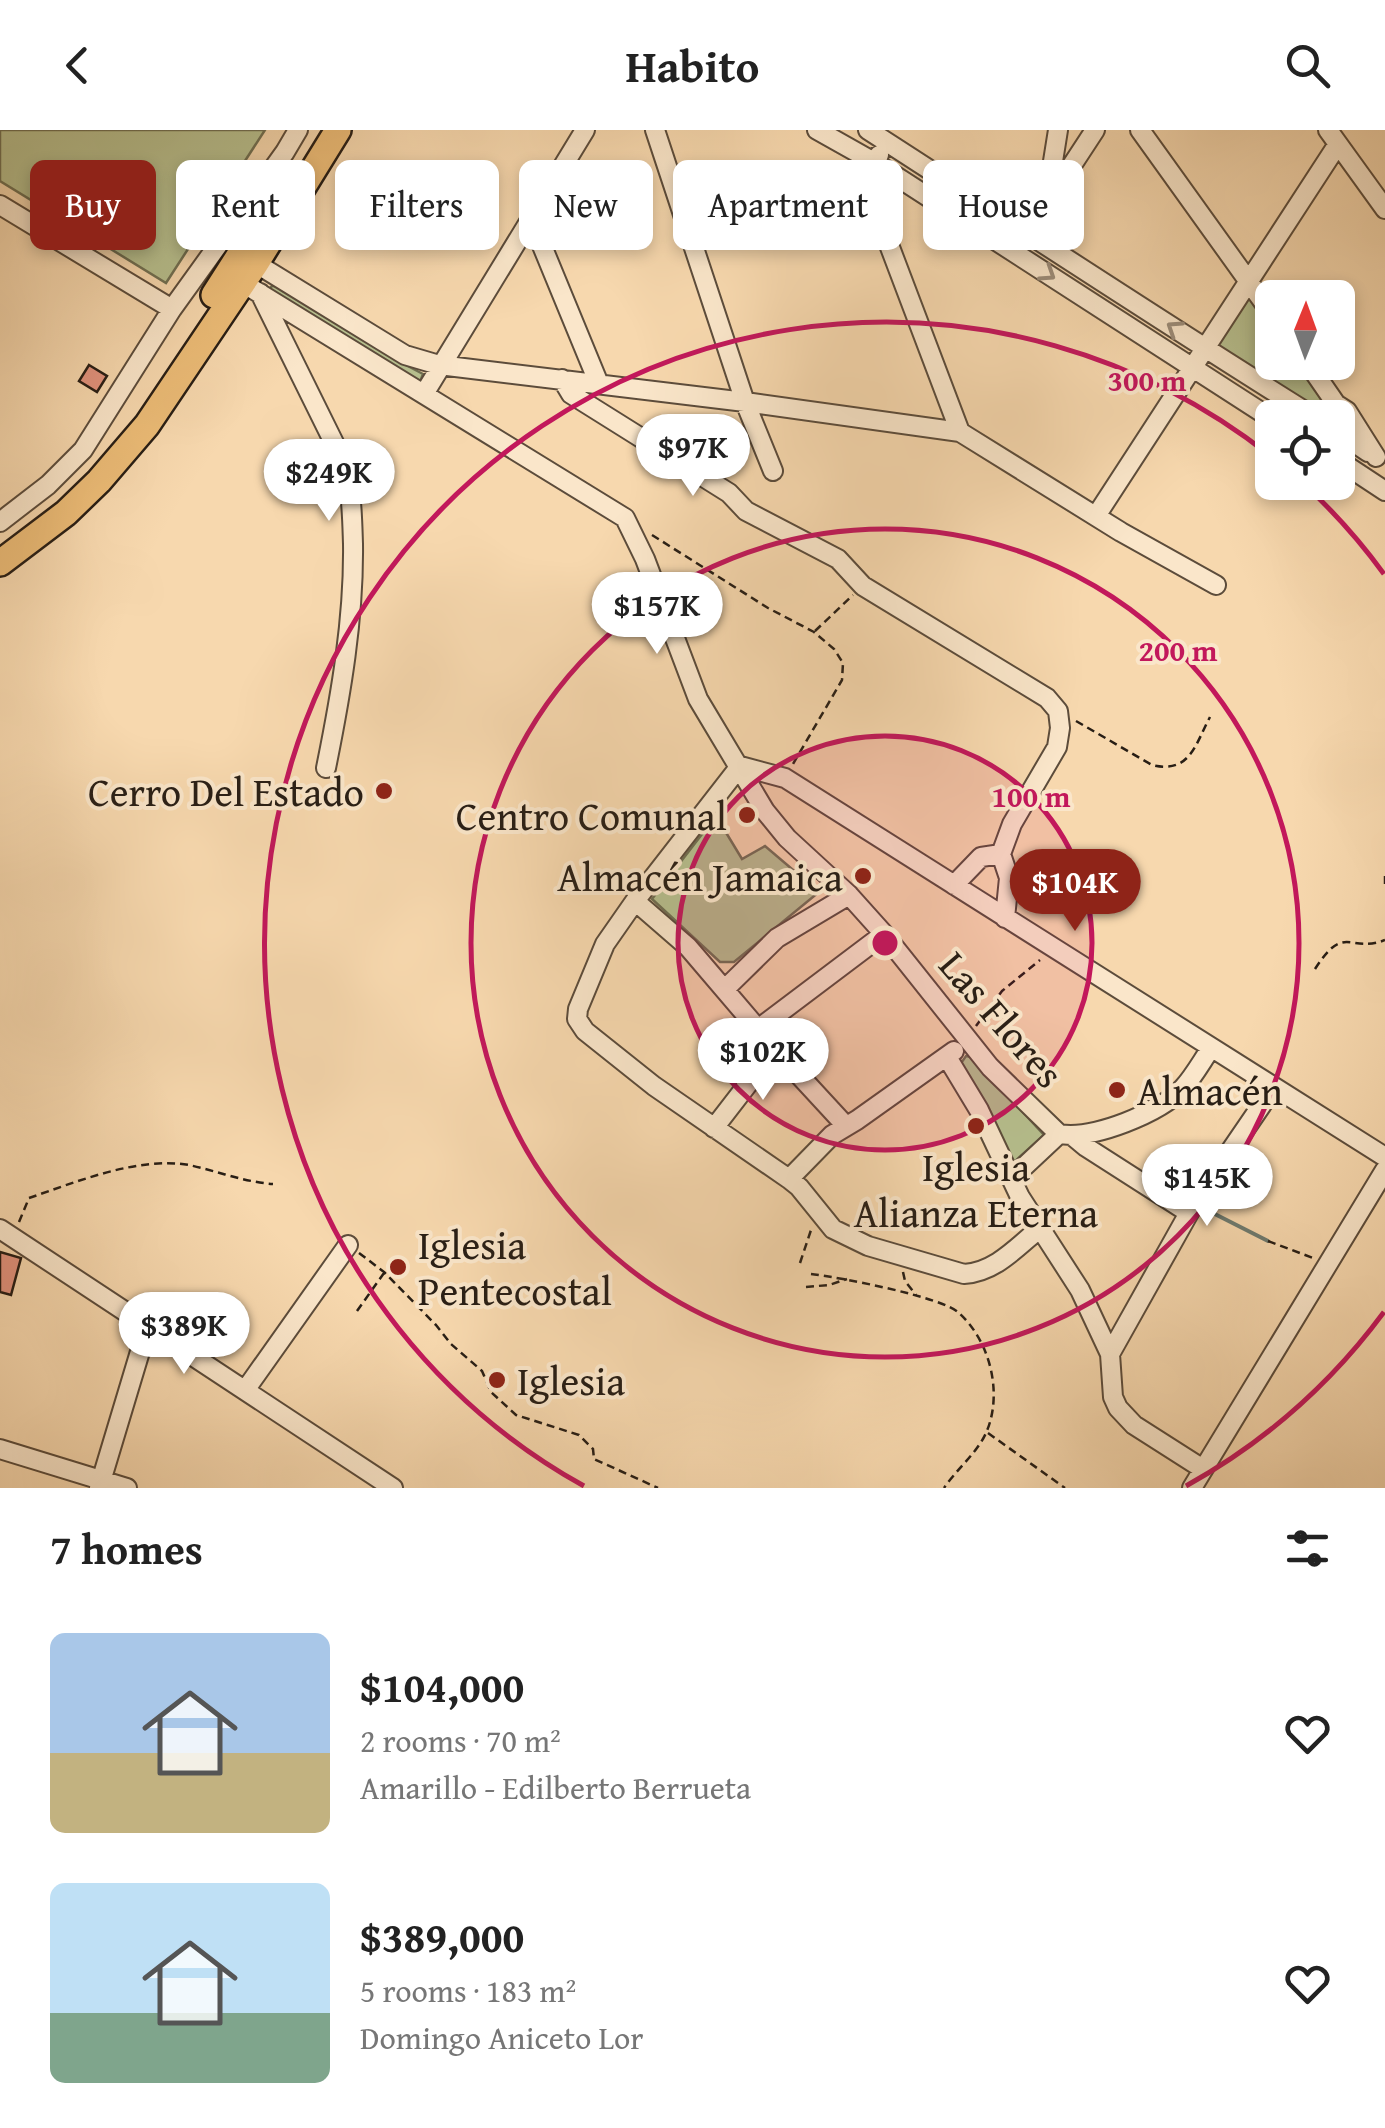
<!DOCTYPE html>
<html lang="en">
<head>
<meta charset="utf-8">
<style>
  :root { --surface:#fff; --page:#f6f6f6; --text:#222; --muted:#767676; --accent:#8f2418 }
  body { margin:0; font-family:"Gentium Book Plus",serif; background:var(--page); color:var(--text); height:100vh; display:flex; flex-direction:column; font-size:38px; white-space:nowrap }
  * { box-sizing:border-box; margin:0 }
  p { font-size:32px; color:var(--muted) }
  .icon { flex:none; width:55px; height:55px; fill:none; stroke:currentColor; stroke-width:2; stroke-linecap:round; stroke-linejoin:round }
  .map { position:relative; height:1358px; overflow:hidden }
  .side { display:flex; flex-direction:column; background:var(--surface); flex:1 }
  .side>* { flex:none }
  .guide { position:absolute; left:30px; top:30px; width:1325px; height:90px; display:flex; gap:20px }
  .needle { width:65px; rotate:1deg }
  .buttons { position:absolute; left:1255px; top:150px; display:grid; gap:20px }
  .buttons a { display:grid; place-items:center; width:100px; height:100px; border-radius:15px; background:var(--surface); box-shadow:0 5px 15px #0003; font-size:50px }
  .price { position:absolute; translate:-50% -85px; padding:0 22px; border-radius:35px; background:#fff; color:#222; font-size:32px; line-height:65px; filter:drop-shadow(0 2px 5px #0008) }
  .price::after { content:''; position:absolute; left:50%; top:60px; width:30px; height:22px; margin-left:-15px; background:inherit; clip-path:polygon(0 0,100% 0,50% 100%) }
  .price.active { background:var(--accent); color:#fff }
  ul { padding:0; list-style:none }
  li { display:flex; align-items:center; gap:30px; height:250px; padding:0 50px }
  li span { display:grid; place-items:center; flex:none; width:280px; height:200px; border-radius:15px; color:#555 }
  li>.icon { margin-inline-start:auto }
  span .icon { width:120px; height:120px; fill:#fffc; stroke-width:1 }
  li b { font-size:42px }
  h2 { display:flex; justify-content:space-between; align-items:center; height:120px; padding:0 50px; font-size:42px }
  .chip { padding:0 35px; border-radius:15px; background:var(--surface); box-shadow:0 5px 15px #0003; font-size:35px; line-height:90px }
  .chip.active { background:var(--accent); color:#fff }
  header { display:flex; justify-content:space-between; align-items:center; height:130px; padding:0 50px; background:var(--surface); font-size:45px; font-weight:700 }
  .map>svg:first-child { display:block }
  .green { fill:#b7c08f; stroke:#706f52; stroke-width:2.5 }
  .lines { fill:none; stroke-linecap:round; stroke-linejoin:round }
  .stream { stroke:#6e7b70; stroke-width:4 }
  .building { fill:#e2937e; stroke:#281e15; stroke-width:2.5 }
  .minor-casing { stroke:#5c4c3b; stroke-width:22 }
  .highway-casing { stroke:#281e15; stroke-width:30 }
  .path { stroke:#281e15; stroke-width:2.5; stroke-dasharray:8 5; stroke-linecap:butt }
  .minor { stroke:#fae6ca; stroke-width:18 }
  .highway { stroke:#ecbc77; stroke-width:25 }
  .oneway { stroke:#9c8c79 }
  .ring { fill:none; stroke:#c2185b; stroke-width:5 }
  .poi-dot { fill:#8f2418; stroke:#fae6ca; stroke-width:4 }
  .labels { text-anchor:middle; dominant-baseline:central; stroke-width:8; stroke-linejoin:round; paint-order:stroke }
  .poi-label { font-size:40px; fill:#281e15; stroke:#fae6ca; text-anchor:end }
  .street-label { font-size:40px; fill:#281e15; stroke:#fae6ca }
  .centre { fill:#c2185b; stroke:#fae6ca; stroke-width:5 }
  .ring-label { font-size:30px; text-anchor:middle; font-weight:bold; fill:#c2185b; stroke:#fae6ca; stroke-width:8; stroke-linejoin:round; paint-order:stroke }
</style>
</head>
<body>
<header><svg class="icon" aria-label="back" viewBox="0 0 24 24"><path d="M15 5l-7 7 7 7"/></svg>Habito<svg class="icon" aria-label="search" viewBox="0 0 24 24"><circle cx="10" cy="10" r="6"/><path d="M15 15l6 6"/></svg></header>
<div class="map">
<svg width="1385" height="1358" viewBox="0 0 1385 1358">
  <rect width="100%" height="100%" fill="#f7d8ae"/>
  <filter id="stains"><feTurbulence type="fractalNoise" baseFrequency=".002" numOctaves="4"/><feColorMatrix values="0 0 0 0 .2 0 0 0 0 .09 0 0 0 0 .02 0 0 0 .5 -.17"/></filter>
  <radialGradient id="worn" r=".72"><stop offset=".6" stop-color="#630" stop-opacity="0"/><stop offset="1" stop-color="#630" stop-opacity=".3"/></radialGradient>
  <path class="green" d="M0 0H265L166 153 0 51Z
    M272 156H278L402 233 423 244 420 252 270 162 269 159Z
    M1250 168C1276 186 1272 204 1272 232L1299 233 1327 274 1326 280 1318 282 1219 219 1218 212 1245 171Z
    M716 686 742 729 765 716 819 762 734 832H720L652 769Z
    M966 926 972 927 1044 1005 1013 1033 959 936Z"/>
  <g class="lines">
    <path class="stream" d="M1199 1076 1268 1111"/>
  </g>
  <path class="building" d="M89 235 107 246 97 262 79 251Z
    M0 1122 21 1128 11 1165 0 1162Z"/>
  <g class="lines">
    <defs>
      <path id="minor" d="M655 0 745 272 773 341
        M817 0 874 32 1272 289
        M868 0C1017 96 1165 194 1316 288
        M1140 0 1272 184
        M1328 0 1385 79
        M879 25C867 44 871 63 877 83L960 302
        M1047 69 1058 0
        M0 75 172 179
        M531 89 599 254
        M1023 110 1095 0
        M247 128 405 225 439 235 745 272 960 302 1121 402 1216 455
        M233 147 625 388 645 429 698 569 765 681 787 708 849 765 884 804 990 937 1059 1004
        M260 163 342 329C352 357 352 384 353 414 354 489 341 564 326 638
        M1307 232 1336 274 1347 281 1376 327
        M562 249 571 264 729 363 746 381 838 429 863 456 1047 568 1058 581 1060 598 1057 617 1012 694 1001 724 1009 748 1005 788
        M424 264 585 0
        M1338 302 1368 322
        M1338 330 1385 361
        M1096 386 1338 14
        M0 392 48 355 83 320 172 179 285 22 298 0
        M740 636 635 771 605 814 578 879 577 889 585 901 654 956 789 1049 799 1057 833 1099 868 1116 964 1144C995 1142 1016 1118 1039 1099
        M740 636 785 648 1385 1027
        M954 755 981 727 1001 724
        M635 771 688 817 775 919 846 996
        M725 859 777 808 849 765
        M758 899 884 804
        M947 927 979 980 1020 1067 1080 1160 1110 1224 1113 1267 1118 1278 1134 1295 1203 1339
        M714 998 775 919
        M1074 1007 1086 1017 1189 1083
        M1012 1048 1059 1004C1093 1010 1160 983 1183 958 1194 946 1202 931 1211 918
        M789 1049 832 1005 857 990 954 921
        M0 1099 393 1358
        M1110 1224 1194 1074 1274 957
        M246 1259 348 1115
        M0 1319 127 1358
        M99 1358 148 1195
        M1192 1358 1385 1040"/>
      <path id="highway" d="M214 165 287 51
        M0 433 66 383 99 351 147 295 256 133 338 0"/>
    </defs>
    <use href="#minor" class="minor-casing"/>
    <use href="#highway" class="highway-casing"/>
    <path class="path" d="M652 405 768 478 814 502 834 519 843 533 842 550 793 634
      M815 501 853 465
      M1076 591 1152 635C1190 644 1195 615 1210 587
      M1385 746V758
      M1315 839C1345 792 1349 824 1385 810
      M976 896 1002 861 1040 830
      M19 1092 29 1068C76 1052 139 1026 189 1035 217 1041 244 1052 273 1054
      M1268 1111 1313 1128
      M359 1123 384 1142 436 1195 451 1214 482 1241 491 1262 516 1285 579 1305 593 1319 594 1329 658 1358
      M800 1133 811 1100
      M903 1142 905 1151 916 1165
      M811 1144C838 1147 943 1167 959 1183 991 1212 1003 1265 986 1303 977 1323 956 1340 944 1358
      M806 1157 829 1155 847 1149
      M357 1181 384 1143
      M988 1303 1065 1358"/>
    <use href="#minor" class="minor"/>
    <use href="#highway" class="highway"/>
  </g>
  <defs><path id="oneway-chevron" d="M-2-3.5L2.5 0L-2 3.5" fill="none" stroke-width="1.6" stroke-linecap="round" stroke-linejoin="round" transform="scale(2.5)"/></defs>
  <g class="oneway">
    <use href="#oneway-chevron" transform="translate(1048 144) rotate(33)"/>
    <use href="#oneway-chevron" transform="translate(1174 198) rotate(-147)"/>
  </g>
  <circle cx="885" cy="813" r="207" fill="#c2185b" fill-opacity=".12"/>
  <g class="ring">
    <circle cx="885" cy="813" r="207"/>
    <circle cx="885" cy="813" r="414"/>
    <path d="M1384 1182A621 621 0 0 1 1186 1356M584 1356A621 621 0 1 1 1272 327M1305 355A621 621 0 0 1 1384 444"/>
  </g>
  <g class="poi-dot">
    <circle cx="384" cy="661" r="10"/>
    <circle cx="747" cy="685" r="10"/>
    <circle cx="863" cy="746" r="10"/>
    <circle cx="1117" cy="960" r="10"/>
    <circle cx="976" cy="996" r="10"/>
    <circle cx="398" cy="1137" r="10"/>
    <circle cx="497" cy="1250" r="10"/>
  </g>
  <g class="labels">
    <g class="poi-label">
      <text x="364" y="661">Cerro Del Estado</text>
      <text x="727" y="685">Centro Comunal</text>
      <text x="843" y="746">Almacén Jamaica</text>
      <text x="1137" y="960" text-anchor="start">Almacén</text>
      <text x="976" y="1036" text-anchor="middle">Iglesia<tspan x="976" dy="46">Alianza Eterna</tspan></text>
      <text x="418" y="1114" text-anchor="start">Iglesia<tspan x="418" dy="46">Pentecostal</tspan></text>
      <text x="517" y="1250" text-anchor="start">Iglesia</text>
    </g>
    <g class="street-label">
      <text transform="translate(1002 889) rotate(49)">Las Flores</text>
    </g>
  </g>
  <circle cx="885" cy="813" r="15" class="centre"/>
  <g class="ring-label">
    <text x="1147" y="261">300 m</text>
    <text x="1178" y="531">200 m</text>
    <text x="1031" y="677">100 m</text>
  </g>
  <rect width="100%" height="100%" filter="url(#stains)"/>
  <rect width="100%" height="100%" fill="url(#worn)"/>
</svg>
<div class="buttons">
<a><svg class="needle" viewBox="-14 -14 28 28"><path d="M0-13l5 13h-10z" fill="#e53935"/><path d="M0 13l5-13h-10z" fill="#767676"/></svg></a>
<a><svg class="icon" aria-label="locate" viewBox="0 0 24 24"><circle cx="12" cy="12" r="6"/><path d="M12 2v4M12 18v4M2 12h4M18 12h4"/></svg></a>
</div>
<b class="price" style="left:693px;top:369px">$97K</b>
<b class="price" style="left:329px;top:394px">$249K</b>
<b class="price" style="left:657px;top:527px">$157K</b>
<b class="price active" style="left:1075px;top:804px">$104K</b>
<b class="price" style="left:763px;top:973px">$102K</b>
<b class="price" style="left:1207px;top:1099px">$145K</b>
<b class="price" style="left:184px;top:1247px">$389K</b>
<div class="guide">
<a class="chip active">Buy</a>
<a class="chip">Rent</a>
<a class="chip">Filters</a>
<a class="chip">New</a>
<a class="chip">Apartment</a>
<a class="chip">House</a>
</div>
</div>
<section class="side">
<h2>7 homes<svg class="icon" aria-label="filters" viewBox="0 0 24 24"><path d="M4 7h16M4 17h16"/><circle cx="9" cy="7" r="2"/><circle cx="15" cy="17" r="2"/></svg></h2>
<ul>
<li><span style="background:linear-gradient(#a9c7e8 60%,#c2b280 0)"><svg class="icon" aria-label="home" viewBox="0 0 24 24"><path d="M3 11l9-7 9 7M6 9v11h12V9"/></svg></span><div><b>$104,000</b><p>2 rooms · 70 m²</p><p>Amarillo - Edilberto Berrueta</p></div><svg class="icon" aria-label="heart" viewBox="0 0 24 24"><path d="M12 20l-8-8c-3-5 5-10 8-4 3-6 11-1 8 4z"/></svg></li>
<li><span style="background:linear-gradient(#bfe0f5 65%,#7fa58c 0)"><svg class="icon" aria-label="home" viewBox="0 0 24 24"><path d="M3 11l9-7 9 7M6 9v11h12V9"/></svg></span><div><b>$389,000</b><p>5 rooms · 183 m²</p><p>Domingo Aniceto Lor</p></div><svg class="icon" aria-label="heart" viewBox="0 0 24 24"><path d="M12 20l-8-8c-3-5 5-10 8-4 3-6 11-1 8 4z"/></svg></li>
</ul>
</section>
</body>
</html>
